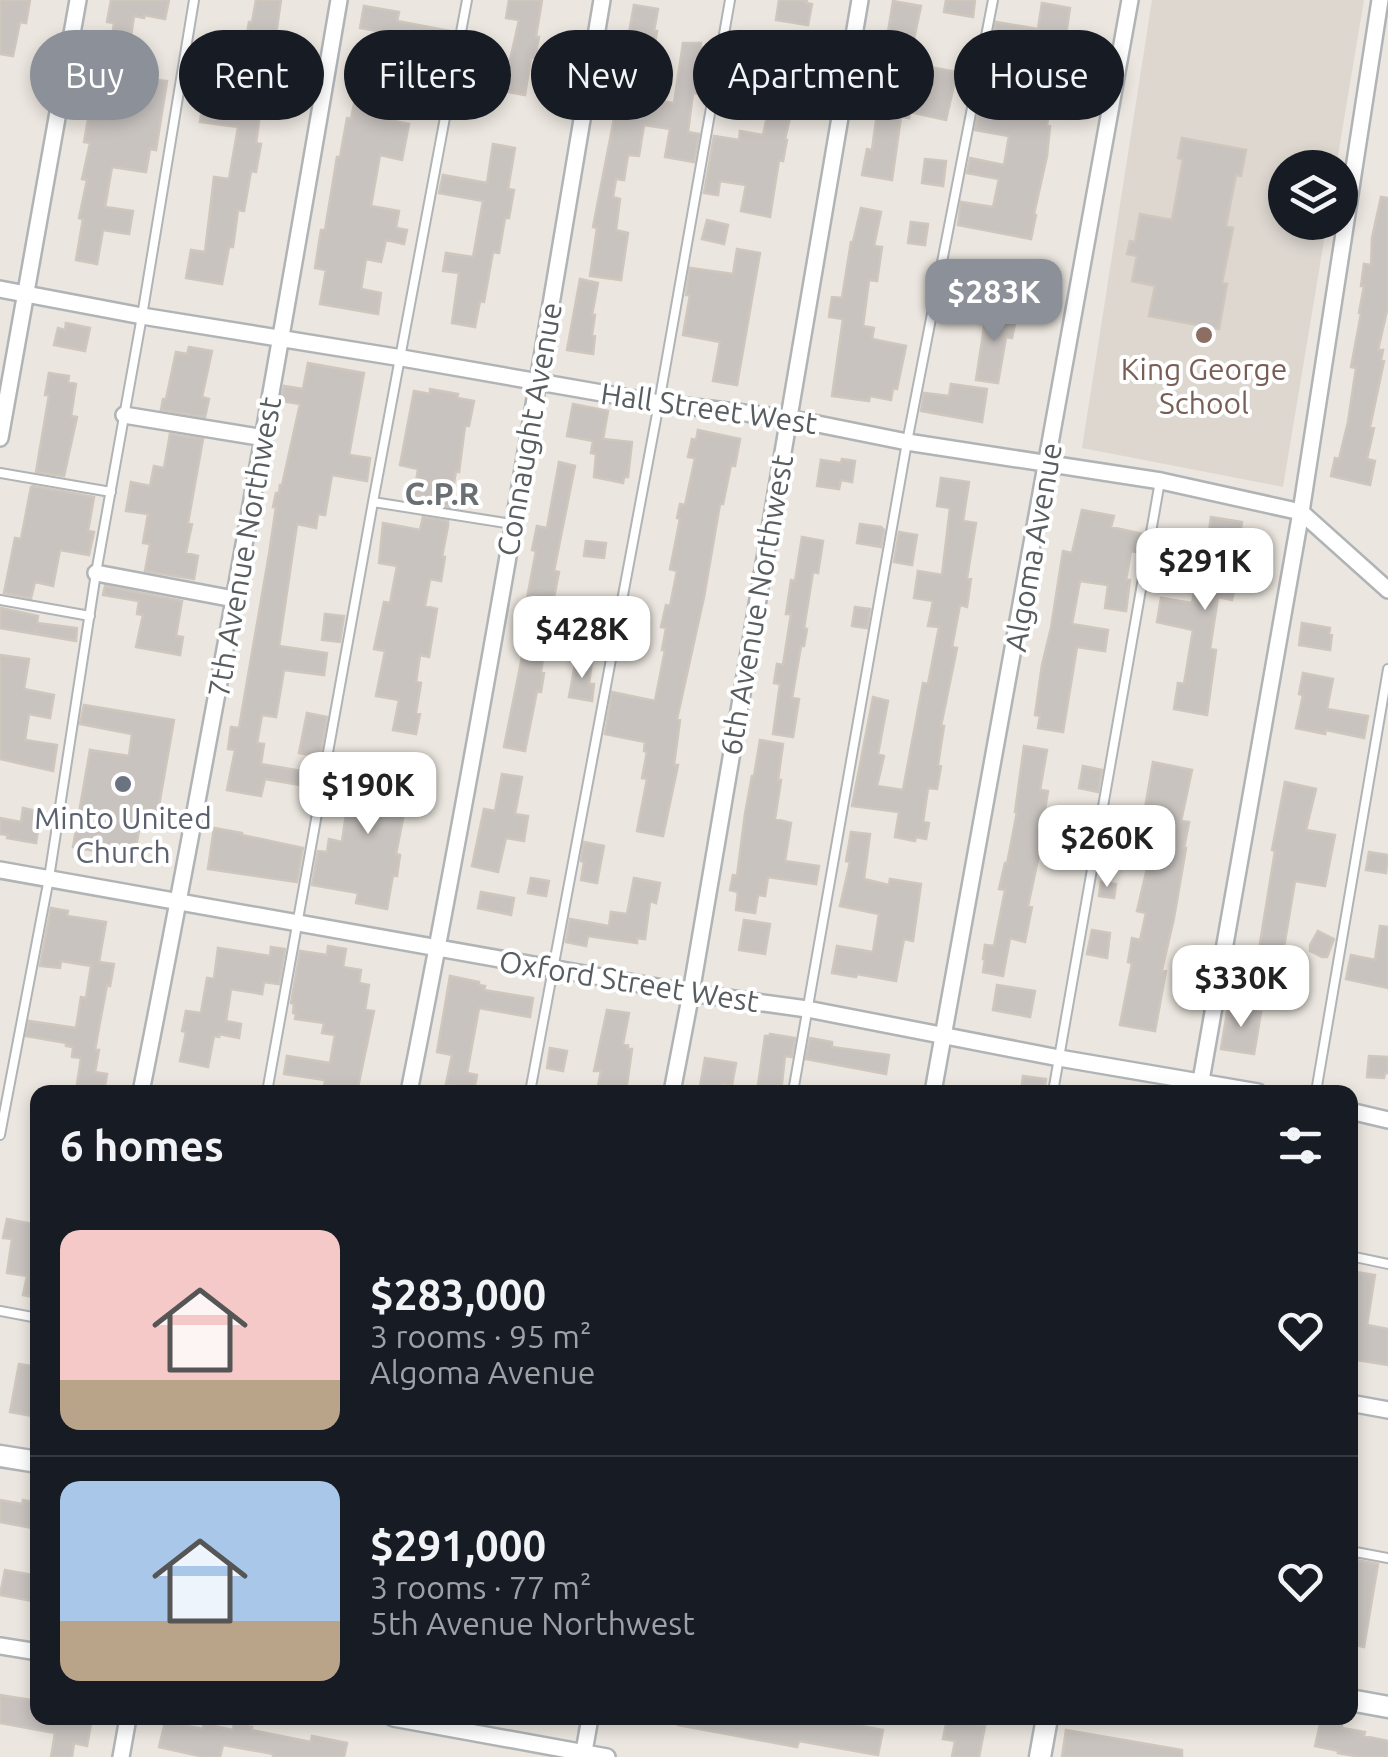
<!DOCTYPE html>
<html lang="en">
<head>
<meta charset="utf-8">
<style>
  :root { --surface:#171b24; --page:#20242c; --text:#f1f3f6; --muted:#9ea1a6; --line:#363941; --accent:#8c9099 }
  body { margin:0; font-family:Ubuntu,sans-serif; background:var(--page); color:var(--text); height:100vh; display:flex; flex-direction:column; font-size:38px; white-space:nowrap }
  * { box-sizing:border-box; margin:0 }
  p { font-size:32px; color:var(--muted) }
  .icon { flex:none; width:55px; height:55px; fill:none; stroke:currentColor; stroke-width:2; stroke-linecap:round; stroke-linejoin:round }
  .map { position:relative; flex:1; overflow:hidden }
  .drawer { position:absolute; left:30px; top:1085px; width:1328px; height:640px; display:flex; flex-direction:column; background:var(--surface); border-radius:20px; box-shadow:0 5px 15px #0003 }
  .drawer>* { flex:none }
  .banner { position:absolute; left:30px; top:30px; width:1330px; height:90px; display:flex; gap:20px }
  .buttons { position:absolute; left:1268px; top:150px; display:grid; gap:20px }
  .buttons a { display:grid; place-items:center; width:90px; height:90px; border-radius:50%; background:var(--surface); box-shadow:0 5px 15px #0003; font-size:50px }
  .price { position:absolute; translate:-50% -85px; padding:0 22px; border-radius:20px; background:#fff; color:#222; font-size:32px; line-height:65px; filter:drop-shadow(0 2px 5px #0008) }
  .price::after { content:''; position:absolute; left:50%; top:60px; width:30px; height:22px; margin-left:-15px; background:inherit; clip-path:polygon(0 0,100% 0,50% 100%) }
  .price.on { background:var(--accent); color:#fff }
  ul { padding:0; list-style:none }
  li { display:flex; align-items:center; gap:30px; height:250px; padding:0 30px }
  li+li { border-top:2px solid var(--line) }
  li span { display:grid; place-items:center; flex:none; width:280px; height:200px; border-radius:20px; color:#555 }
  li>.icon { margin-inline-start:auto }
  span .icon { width:120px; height:120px; fill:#fffc; stroke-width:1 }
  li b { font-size:42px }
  h2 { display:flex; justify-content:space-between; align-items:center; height:120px; padding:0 30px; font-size:42px }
  .pill { padding:0 35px; border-radius:45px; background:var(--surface); box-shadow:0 5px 15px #0003; font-size:35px; line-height:90px }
  .pill.on { background:var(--accent); color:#fff }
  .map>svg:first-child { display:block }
  .education { fill:#ddd7d0 }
  .building { fill:#c8c3bf; stroke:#cfc6be; stroke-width:2.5 }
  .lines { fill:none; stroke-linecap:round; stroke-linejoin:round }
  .service-casing { stroke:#b0b4b7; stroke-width:12 }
  .minor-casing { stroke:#b0b4b7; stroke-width:20 }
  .tertiary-casing { stroke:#b0b4b7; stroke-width:25 }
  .service { stroke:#fff; stroke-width:8 }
  .minor { stroke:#fff; stroke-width:15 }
  .tertiary { stroke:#fff; stroke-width:20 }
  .education-dot { fill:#8d6e63; stroke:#fff; stroke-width:4 }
  .worship-dot { fill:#6b7280; stroke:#fff; stroke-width:4 }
  .labels { text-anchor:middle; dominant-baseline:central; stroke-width:8; stroke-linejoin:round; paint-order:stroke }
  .education-label { font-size:30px; fill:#785e54; stroke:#fff }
  .street-label { font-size:30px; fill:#585d60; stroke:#fff }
  .worship-label { font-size:30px; fill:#5b616d; stroke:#fff }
  .neighbourhood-label { font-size:32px; font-weight:bold; fill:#696f72; stroke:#fff }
</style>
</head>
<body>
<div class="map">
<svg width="1388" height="1757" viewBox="0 0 1388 1757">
  <rect width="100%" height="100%" fill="#ebe6df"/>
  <path class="education" d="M1152 0H1364L1336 167 1285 168V222L1327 223 1283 487 1082 448Z"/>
  <path class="building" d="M0 0H30L26 23 20 22 13 56 0 54Z
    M111 0H169L165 19 144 15V18L134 16 130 43 135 44 130 77 167 81 156 150 150 149 146 172 112 167 105 207 133 211 129 234 103 230 97 264 76 260 83 219 79 218 87 180 82 179 90 143 84 142 89 114 95 115 101 77 106 78 114 23 107 22Z
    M256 0H281L272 62 275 63 273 86H264L256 143 261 144 256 172 251 171 244 211 238 210 233 247H229L222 284 186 278 191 250 205 252 214 177 229 179 238 127 200 122 203 100 231 104 233 92 250 94 254 56 227 51 230 36 246 39 249 22H252Z
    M509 0H542L536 37H539L535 58H531L525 95 503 91 519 20 506 18Z
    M779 0H807L806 3 812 4 808 25 776 20Z
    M946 0H975L973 17 944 12Z
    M893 1 921 6 904 86 931 91 935 68 962 73 960 85H954L946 120 910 112 909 118 901 117 892 180 862 175 867 149 872 150 877 113H875Z
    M1042 3 1070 8 1062 62 1056 91 1053 90 1047 125 1050 126 1047 156 1034 214 1036 215 1031 239 958 225 961 202 993 207 999 179 967 173 970 158 1004 165 1009 136 975 130 979 111 1018 117 1028 69 1031 49 992 42 996 22 1038 29Z
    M634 5 658 9 654 31H657L646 99 674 103 683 43H701L699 94 693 93 688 132 699 134 694 162 665 157 670 129 644 125 639 156 628 155 624 180 616 179 613 197 620 199 616 230 628 233 621 280 590 276 597 228 593 227 618 98 629 100 633 74 622 72Z
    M364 6 399 12 397 21 450 31 446 53 417 47 418 38 360 28Z
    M764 62 804 69 801 89 797 88 785 139 787 140 783 161 779 160 770 217 741 211 746 185 720 181 718 195 704 193 714 136 739 140 740 131 763 135 774 85 760 82Z
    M364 72 388 76 380 118 409 124 402 160 380 155 371 206 399 211 396 228 407 230 404 244 386 240 381 262 366 259 361 289 381 293 378 314 320 304 326 270 315 268 321 230H325L337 157H340L347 118 351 119 358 84 361 85Z
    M423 85 443 88 439 108 419 104Z
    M1182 138 1246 150 1241 176 1236 175 1226 226 1233 228 1222 283 1227 284 1219 329 1149 316 1155 286 1132 281 1137 256 1127 254 1130 241 1135 242 1140 214 1172 220 1183 159 1178 158Z
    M493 144 515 148 508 189 514 190 509 218H505L499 253 493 252 484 302 480 301 475 327 452 323 459 273 443 271 446 253 473 257 483 201 439 193 443 175 487 183Z
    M925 159 946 161 943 186 922 183Z
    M1381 197 1388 198V306L1378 350H1383L1381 360 1384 361 1370 427 1374 428 1367 459 1375 461 1370 485 1331 476 1335 458 1339 459 1348 422 1356 368 1351 367 1361 314 1359 313 1364 286H1361L1364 264 1371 265 1372 238Z
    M861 208 881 212 874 246 882 247 877 281 869 280 863 326 874 328 872 339 906 346 897 389 893 388 891 400 870 396 869 401 832 396 843 319 829 317 832 297 842 298 851 242H853Z
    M707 220 728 225 724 244 702 239Z
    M911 222 928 224 925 245 908 243Z
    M737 249 760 253 737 385 713 381 720 342 683 335 690 295H686L690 268 733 274Z
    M580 279 598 283 592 315H595L592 335 595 336 593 354 567 350Z
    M987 308 1017 314 1012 338 1006 337 998 383 976 380Z
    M66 323 90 328 85 351 54 345 58 328 65 330Z
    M189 347 212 351 202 397 209 399 205 417 161 410 163 399H166L176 352 187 354Z
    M308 363 364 373 349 455 370 458 367 481 332 475 325 515 318 514 316 528 297 524 279 646 327 653 324 675 284 670 276 717 262 715 257 743 264 744 261 764 302 771 300 785 265 779 261 796 227 790 235 750 228 749 231 727 239 728 269 554 276 507H273L276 493H279L280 485H282L300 404 281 401 284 386 303 389Z
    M49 373 69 376 68 382 76 384 71 416 77 417 64 476 36 472 49 395H45Z
    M951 384 987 389 982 422 921 411 924 393 949 396Z
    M430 389 458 394 457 398 474 401 469 426H465L459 472 456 471 450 507 426 503 427 497 414 495 418 469 400 465 414 391 430 394Z
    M573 404 608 411 603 439 632 442 628 477H624L623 483 594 477 596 454 591 453 593 441 567 436Z
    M698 430 740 439 735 466 731 465 723 504H720L704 597 677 719 680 720 674 765H678L663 836 637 831 647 779 642 778 647 752 644 751 645 742 605 734 612 692 655 701 665 650H662L666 628 661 627 666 605 670 606 677 571 670 569 680 519 677 518 680 504 685 505 695 458 688 457 692 439 696 440Z
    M170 434 203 439 188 523 192 524 186 553 198 556 194 579 145 571 150 544 143 543 148 514 126 511 131 482 150 486 154 466 164 468Z
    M842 459 855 461 852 482 841 480 839 489 817 486 821 460 841 463Z
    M559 462 575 466 554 571 559 572 546 638 541 672 544 673 541 692 537 691 525 751 504 747 524 647 518 646 536 551 532 550 537 526 547 528Z
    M941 478 969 482 963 521 976 523 967 578 971 579 967 607 960 605 952 647 957 648 941 726H944L938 765 941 766 937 789 928 788 923 822 929 823 926 839 916 837 915 841 895 837 899 812 852 806 873 697 888 701 878 754 884 756 877 786 903 790 923 683 928 684 939 627 928 626 933 601 914 598 918 571 942 575 950 508 937 506Z
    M33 486 94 497 88 531 94 532 89 555 60 550 53 586 35 582 31 598 4 593 15 538 21 539 31 487Z
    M1082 510 1114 516 1111 527 1143 534 1140 553 1131 551 1126 580H1130L1126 611 1105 608 1108 585 1080 581 1072 624 1108 630 1105 651 1077 647 1063 732 1038 728 1040 716 1035 715 1042 665 1051 628 1063 551 1072 553Z
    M423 517 448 521V526L442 557H445L441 581 430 579 425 606 437 609 429 657 420 655 416 682 421 683 416 713 420 714 416 734 393 730 399 700 376 696 385 651 374 649 384 602 390 603 397 566 379 563 383 523 420 530Z
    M1211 517 1242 522 1235 566 1239 567 1232 600 1218 597 1210 649 1216 650 1207 715 1174 709 1178 683 1184 684 1193 630 1157 622 1161 598 1192 603 1201 560H1205Z
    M860 524 881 527 884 530 881 547 857 543Z
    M1159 531 1182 535 1177 559 1155 555Z
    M899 532 917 535 912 565 894 562Z
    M802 537 823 541 818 573 813 572 804 628 807 629 804 646H801L792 698 799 699 793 737 773 734 780 684 774 683 777 664 783 665 791 614H786L791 580 795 581Z
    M586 541 606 543 604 558 584 556Z
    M105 586 182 601 176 636 183 637 180 655 136 647 143 615 137 614 139 601 103 595Z
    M589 599 609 603 605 625 584 622Z
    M855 607 870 609 867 628 852 626Z
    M1 608 38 616 37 623 77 628 76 641 35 634 36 629 35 634 0 628Z
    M325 614 344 616 340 642 322 640Z
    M1302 623 1330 628 1329 634 1332 635 1330 650 1299 645Z
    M0 655 29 659 24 689 54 695 50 718 29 714 25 740 57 745 53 771 0 759Z
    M576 659 592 661 589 684H594L592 701 569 697Z
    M1303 673 1333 679 1327 709 1368 716 1364 738 1326 730 1325 734 1296 728 1303 695 1299 694Z
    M84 705 174 720 157 817 142 814 134 858 73 847 90 750 129 756 132 734 80 724Z
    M307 713 327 717 320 757 299 753Z
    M760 740 783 744 778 780H781L775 819 791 823 785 861 819 866 816 884 768 877 765 896 758 895 755 913 736 910 738 892 730 890 733 875 737 876 745 814 752 776H754Z
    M1024 746 1047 750 1040 790 1048 791 1043 822 1087 832 1082 858 1040 850 1028 906 1032 907 1025 942 1010 938 1003 976 983 972 985 959H983L985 945 994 946 1005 890 999 889 1005 863 1007 864 1017 812H1015Z
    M387 757 414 762 396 854 400 855 397 876 393 875 387 909 356 903 358 893 312 885 318 851 327 852 329 839 342 842 348 800 333 797 336 778 382 786Z
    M1153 762 1192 770 1181 821 1189 822 1184 848H1186L1174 918 1162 970 1166 971 1155 1031 1120 1025 1132 963 1128 962 1132 938 1140 940 1146 913 1137 911 1154 839 1140 837Z
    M1083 766 1102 770 1098 792 1079 788Z
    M502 774 522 777 515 814 528 816 524 841 506 838 498 872 472 866 484 809 495 811Z
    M1285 782 1316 789 1306 830 1335 835 1325 886 1295 881 1278 983 1254 980 1275 851 1272 850Z
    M23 808 41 812 36 843 7 838 8 835 0 834V818L21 822Z
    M214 828 242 833V835L303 848 297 882 208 869Z
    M851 832 870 834 864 879 889 885 890 879 921 884 913 941 904 939 896 981 857 974 856 977 832 973 837 946 873 952 879 914 840 906 850 862 846 861Z
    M584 842 604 846 597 883 581 880 584 862 581 861Z
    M1369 852 1388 855 1386 873 1366 870Z
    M531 878 549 881 546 896 528 893Z
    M634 878 660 883 656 903 650 901 645 939 637 938V943L588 936 586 946 566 942 570 919 609 926 611 912 627 914Z
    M1101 882 1116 884 1114 898 1099 896Z
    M481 892 514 898 511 915 478 908Z
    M51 908 68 911 67 916 106 922 99 962 114 964 110 986 107 985 100 1022 95 1050H99L95 1072 107 1074 104 1092 76 1091 81 1058 72 1057 73 1047 66 1046V1043L26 1036 29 1021 76 1028 81 997 86 998 91 966 61 961 60 968 40 966Z
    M744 920 770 924 765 954 739 950Z
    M1380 926 1388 927V988L1346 979 1351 955 1375 960Z
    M1092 930 1110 933 1107 958 1087 954Z
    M1318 931 1334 939 1327 957H1322L1310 951V945Z
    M328 946 346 949 343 967 361 970 359 983 369 985 365 1010 374 1011 357 1092H323L325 1080 284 1074 287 1056 330 1063 335 1035 322 1033 324 1023 295 1019 296 1014 293 1013 294 1004 291 1003 300 951 327 955Z
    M271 947 285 949 279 984 264 982 262 994 231 989 226 1021 241 1024 239 1038 219 1034V1037L214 1036 208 1067 180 1061 186 1032 182 1031 186 1011 201 1013 207 978 214 979 218 948 270 956Z
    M450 976 479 982V985L485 986 484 990 533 998 530 1017 479 1008 467 1073 477 1075 474 1090 446 1084 452 1055 437 1052Z
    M997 985 1035 991 1030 1017 993 1010Z
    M1228 1007 1261 1012 1254 1054 1221 1049Z
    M607 1010 629 1013 623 1044 628 1045V1049H632L626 1092H597L601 1071H594Z
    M770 1034 795 1038 792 1057 785 1056 781 1092H757L765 1036H769Z
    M810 1038 832 1042V1047L889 1055 886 1074 806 1059Z
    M550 1048 567 1051 563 1071 547 1068Z
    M1369 1056 1388 1057V1073H1385L1384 1078 1367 1077Z
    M705 1058 736 1063 732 1085 722 1083 720 1092H699Z
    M1023 1076 1046 1079 1044 1092H1021Z
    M7 1219 38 1225V1298L23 1295 27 1276 7 1273 12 1239 3 1238Z
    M1350 1271 1375 1275 1367 1325 1388 1329V1365L1350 1359Z
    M19 1364 38 1367V1417L10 1412Z
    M0 1500 22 1504 23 1500 38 1503V1529L0 1522Z
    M1350 1559 1378 1564 1364 1647 1350 1644Z
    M5 1570 38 1576 33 1601 0 1595Z
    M0 1695 38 1701V1718H92L87 1746 74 1743 72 1757H51L55 1733 0 1723Z
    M679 1718H846L845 1723 883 1730 878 1755 799 1741 797 1747 678 1725Z
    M947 1719 985 1726 979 1757H952L955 1741 943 1739Z
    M1321 1720 1342 1725V1728L1365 1732 1364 1736 1388 1741V1757H1361L1338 1753 1339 1751 1315 1746Z
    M165 1722 203 1729 204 1724 233 1730 234 1724 252 1727 251 1730 311 1742 312 1736 347 1743 344 1757H273V1754L223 1745 220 1757H204L159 1747Z
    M1066 1730 1182 1750V1757H1062Z"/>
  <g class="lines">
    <defs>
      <path id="service" d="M0 473 111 492
        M373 502 512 524
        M0 600 90 616
        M267 1092 373 502 467 0
        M530 1092 659 403 730 0
        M793 1092 907 442 993 0
        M1053 1092 1160 481
        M1316 1092 1388 669
        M0 1135 49 878 96 573 142 316 194 0
        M1350 1256 1388 1264
        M0 1311 38 1318
        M1350 1551 1388 1558"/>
      <path id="minor" d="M0 289 142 316 402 358 659 403 788 418 907 442 1161 481 1301 512 1388 590
        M124 415 264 438
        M0 438 78 0
        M96 573 234 599
        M0 870 691 993 807 1009 1059 1058 1258 1092
        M141 1092C213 730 277 365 339 0
        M409 1092C481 730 541 365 602 0
        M672 1092 691 993 860 0
        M933 1092 1130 0
        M1199 1092 1301 512 1380 0
        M1350 1111 1388 1120
        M1350 1403 1388 1410
        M0 1646 38 1652
        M393 1718 607 1757
        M121 1757 128 1718
        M583 1757 590 1718"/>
      <path id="tertiary" d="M0 1456 38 1462
        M1350 1700 1388 1707
        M1040 1757 1047 1718"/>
    </defs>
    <use href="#service" class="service-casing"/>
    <use href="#minor" class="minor-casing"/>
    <use href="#tertiary" class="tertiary-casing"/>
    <use href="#service" class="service"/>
    <use href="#minor" class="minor"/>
    <use href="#tertiary" class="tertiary"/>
  </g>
  <circle class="education-dot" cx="1204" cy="335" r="10"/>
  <circle class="worship-dot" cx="123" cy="784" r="10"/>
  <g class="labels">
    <g class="education-label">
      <text x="1204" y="369">King George<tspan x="1204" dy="34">School</tspan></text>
    </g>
    <g class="street-label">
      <text transform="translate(709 408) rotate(8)">Hall Street West</text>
      <text transform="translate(529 429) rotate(-80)">Connaught Avenue</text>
      <text transform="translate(244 547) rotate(-80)">7th Avenue Northwest</text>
      <text transform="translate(1033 547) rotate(-80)">Algoma Avenue</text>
      <text transform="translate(756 605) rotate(-80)">6th Avenue Northwest</text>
      <text transform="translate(629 981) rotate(9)">Oxford Street West</text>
    </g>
    <g class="worship-label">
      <text x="123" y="818">Minto United<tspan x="123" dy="34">Church</tspan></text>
    </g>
    <g class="neighbourhood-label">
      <text x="442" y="493">C.P.R</text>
    </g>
  </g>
</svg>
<div class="buttons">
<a><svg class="icon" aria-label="layers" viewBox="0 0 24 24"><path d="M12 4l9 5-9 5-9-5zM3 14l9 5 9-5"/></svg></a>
</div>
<b class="price on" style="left:994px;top:344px">$283K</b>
<b class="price" style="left:1205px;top:613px">$291K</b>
<b class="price" style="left:582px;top:681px">$428K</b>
<b class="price" style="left:368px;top:837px">$190K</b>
<b class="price" style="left:1107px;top:890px">$260K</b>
<b class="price" style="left:1241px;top:1030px">$330K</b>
<div class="banner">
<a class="pill on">Buy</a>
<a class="pill">Rent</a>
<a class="pill">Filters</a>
<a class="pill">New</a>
<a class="pill">Apartment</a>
<a class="pill">House</a>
</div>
<section class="drawer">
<h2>6 homes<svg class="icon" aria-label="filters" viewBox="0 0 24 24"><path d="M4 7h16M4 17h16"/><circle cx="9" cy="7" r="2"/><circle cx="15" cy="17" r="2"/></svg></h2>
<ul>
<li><span style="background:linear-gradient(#f6c9c9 75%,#b9a48a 0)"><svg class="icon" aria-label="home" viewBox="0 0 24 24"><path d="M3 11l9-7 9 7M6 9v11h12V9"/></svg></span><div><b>$283,000</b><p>3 rooms · 95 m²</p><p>Algoma Avenue</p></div><svg class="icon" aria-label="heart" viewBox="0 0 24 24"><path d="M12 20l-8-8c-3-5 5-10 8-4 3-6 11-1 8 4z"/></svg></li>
<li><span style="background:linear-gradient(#a9c7e8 70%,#b9a48a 0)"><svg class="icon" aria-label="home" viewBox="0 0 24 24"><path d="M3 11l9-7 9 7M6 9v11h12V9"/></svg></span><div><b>$291,000</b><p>3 rooms · 77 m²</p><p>5th Avenue Northwest</p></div><svg class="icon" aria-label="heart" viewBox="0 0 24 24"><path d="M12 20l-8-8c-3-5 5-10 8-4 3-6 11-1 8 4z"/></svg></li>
</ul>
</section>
</div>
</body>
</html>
